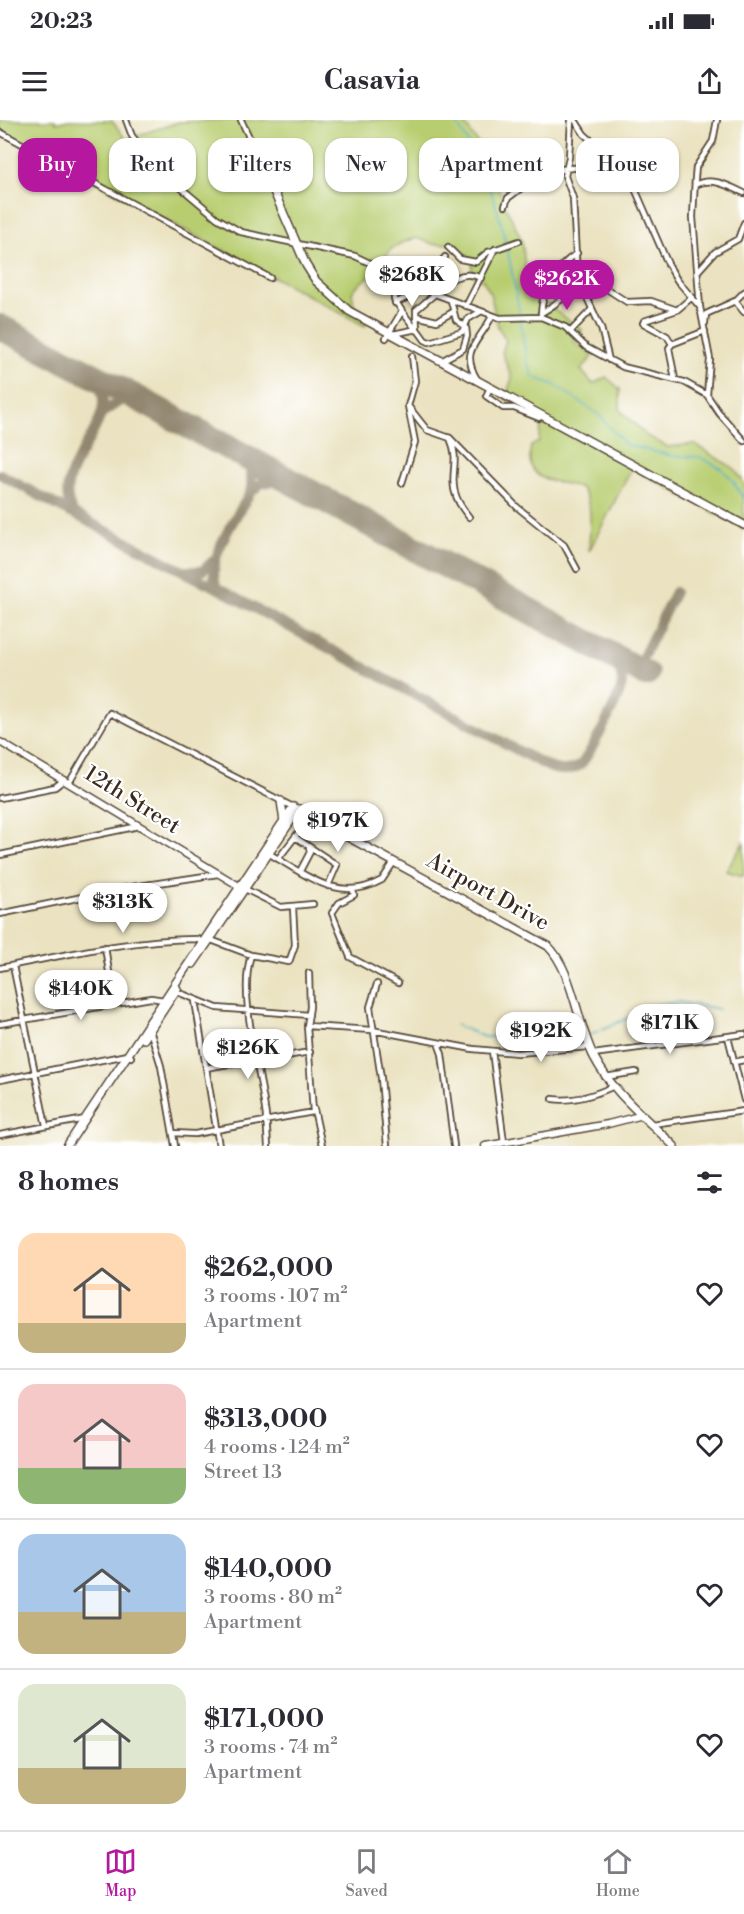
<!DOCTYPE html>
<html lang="en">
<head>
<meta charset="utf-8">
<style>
  :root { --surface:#fff; --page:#f7f7f7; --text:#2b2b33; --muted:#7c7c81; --line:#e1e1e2; --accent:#b5179e }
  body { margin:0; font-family:"Libre Bodoni",serif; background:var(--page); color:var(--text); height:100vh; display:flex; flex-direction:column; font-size:22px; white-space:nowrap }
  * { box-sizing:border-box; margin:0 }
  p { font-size:20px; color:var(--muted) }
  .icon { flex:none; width:33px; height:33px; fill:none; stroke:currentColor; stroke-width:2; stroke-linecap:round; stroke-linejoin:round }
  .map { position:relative; height:1026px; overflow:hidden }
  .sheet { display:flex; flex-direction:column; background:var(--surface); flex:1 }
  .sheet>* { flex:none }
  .hud { position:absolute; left:18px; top:18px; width:708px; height:54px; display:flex; gap:12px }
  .price { position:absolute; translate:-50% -51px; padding:0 14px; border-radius:21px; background:#fff; color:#222; font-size:20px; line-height:39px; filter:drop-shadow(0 2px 3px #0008) }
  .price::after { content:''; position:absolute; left:50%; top:36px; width:18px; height:14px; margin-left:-9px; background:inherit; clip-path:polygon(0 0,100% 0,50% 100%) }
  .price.on { background:var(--accent); color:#fff }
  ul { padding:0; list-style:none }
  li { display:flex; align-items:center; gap:18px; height:150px; padding:0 18px }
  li+li { border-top:2px solid var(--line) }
  li span { display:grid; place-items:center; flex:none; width:168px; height:120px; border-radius:18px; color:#555 }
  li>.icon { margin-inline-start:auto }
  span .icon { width:72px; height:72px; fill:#fffc; stroke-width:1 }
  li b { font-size:26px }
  h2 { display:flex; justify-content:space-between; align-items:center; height:72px; padding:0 18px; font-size:26px }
  .chip { padding:0 21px; border-radius:18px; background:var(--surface); box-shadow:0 2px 4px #0004; font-size:21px; line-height:54px }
  .chip.on { background:var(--accent); color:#fff }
  .status { display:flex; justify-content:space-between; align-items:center; height:42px; padding:0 30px; background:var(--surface); direction:ltr }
  .status svg { height:16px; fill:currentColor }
  header { display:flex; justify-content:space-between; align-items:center; height:78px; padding:0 18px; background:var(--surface); font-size:27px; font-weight:800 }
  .tabs { display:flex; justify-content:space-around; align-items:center; height:84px; border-top:2px solid var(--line); background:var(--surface); font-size:16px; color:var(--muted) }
  .tabs a { display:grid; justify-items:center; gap:3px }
  .tabs .on { color:var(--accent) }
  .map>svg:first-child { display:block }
  .green { fill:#b8cd70; stroke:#7a7c47; stroke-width:1.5 }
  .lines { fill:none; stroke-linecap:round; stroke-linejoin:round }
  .stream { stroke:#41abc0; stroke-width:1.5 }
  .taxiway { stroke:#92866f; stroke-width:10 }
  .runway { stroke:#92866f; stroke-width:26 }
  .street-casing { stroke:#554636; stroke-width:8 }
  .secondary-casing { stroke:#554636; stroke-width:9 }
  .primary-casing { stroke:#554636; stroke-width:10 }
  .street { stroke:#fff; stroke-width:4.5 }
  .secondary { stroke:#fff; stroke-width:6 }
  .primary { stroke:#fff; stroke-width:7 }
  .labels { text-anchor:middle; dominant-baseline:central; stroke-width:4.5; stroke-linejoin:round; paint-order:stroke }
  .street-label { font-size:22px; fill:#3b2a1e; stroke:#fff }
</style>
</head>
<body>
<div class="status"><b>20:23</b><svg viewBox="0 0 49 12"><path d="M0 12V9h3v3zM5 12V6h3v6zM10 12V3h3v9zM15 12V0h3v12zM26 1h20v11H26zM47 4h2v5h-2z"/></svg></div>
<header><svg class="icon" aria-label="menu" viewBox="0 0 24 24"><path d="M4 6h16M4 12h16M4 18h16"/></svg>Casavia<svg class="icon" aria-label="share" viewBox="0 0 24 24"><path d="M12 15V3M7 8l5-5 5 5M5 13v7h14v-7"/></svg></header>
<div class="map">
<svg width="744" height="1026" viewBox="0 0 744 1026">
  <rect width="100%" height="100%" fill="#fff"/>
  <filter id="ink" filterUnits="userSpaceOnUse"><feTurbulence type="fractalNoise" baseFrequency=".0167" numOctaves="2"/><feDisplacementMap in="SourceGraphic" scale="12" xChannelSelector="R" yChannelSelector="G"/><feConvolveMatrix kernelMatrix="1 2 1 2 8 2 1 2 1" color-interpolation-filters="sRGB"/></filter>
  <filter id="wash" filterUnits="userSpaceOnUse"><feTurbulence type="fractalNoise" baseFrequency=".008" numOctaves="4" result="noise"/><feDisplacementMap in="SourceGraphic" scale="24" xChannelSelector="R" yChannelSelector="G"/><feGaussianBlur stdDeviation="1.35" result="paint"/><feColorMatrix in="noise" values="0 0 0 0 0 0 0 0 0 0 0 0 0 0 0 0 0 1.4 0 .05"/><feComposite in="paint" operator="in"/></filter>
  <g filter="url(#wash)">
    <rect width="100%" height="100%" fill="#eae2c0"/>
    <path class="green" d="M0 0H55L56 3 68 0 112 1 126 19 179 2 223 0H462L487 36 504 83 522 120 528 171 582 210 573 221 593 236 581 250 593 264 606 257 620 269V290L647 316 668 327 694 324 735 349 744 363V409L632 348 589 431C589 407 595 389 581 368 556 359 523 365 531 326L539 322 541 306 538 297 505 279 512 258 502 233 506 220 498 207 490 172 483 160 471 154 473 141 453 124H433L416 118C387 126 390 132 373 153 366 160 358 163 352 172L354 186 370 197 365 206 0 11Z
      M744 722V756L726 751Z"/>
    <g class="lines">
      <path class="stream" d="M454 0C497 62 507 123 520 196
        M520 200 527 241 533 257 555 265 599 295 626 325 673 336 700 337 722 349 733 361 744 380
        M456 905 484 917 581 916
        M589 915 660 884 680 882 719 889"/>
      <path class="taxiway" d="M93 256C132 301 43 347 74 394L183 451H202L214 440
        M102 293 120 281 137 278
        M244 337C252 349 253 360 250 373 236 399 204 439 217 468L545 645C556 651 568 653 580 645 589 637 621 575 622 563 622 553 618 545 614 537
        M0 354 71 393
        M250 373 260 364 285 358
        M186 453 217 468
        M637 549 675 472"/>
      <path class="runway" d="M0 207 137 278 646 554"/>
    </g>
  </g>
  <g filter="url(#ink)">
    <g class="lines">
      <defs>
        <path id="street" d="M126 0 132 16 161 51 217 98 241 112 355 136 435 174 500 198 541 197 565 207 586 227 623 247 684 262 707 275
          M241 0 265 51
          M571 0 569 37 565 56 573 78 577 156 601 208 609 240
          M575 0 584 14 629 55 668 144 677 160 700 187 710 239 707 275 719 293 744 321
          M0 12 270 158
          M695 65C711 56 729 66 744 73
          M505 86 508 78 528 63 551 50 616 44
          M448 127 460 139 476 142 488 132 519 121
          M698 151 715 132 738 119 744 103
          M410 162C423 154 436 150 445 137
          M442 166C454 156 467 151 481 158
          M735 181 744 192
          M395 183 406 178 414 163
          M466 186 495 129
          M700 187 693 97 695 58 696 47 713 21 717 0
          M402 191 416 210
          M541 193C560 183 574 165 596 162L627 182 651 181 677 190
          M541 194C542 169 556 147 577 133
          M416 196 437 201 453 192
          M644 201 677 190 692 177
          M643 203 667 216 672 224 705 211
          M705 203 706 194 735 181 744 172
          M417 209 425 220 429 222 462 212 468 199 480 192
          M571 211 592 189
          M393 214 417 209 416 190 435 174
          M386 218 402 191 394 179V173L402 169 399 157
          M672 224 669 228 675 259
          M441 241 463 229 467 216 466 207 456 200 451 181
          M477 259C459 229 480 222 492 196
          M489 270 486 276 503 288H514L539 298
          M408 286 427 310 450 318C464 349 439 361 469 397
          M450 318 517 387 564 425 577 449
          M402 363 415 322 408 286 415 261 412 236
          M69 663 110 593 293 687
          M0 678 55 667 64 660
          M295 717 337 745 328 766
          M268 733C307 755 338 784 382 760L394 742
          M0 735 139 706
          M278 739 302 708
          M300 751 310 732 309 727
          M245 769 281 787 313 784
          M353 770 354 775 339 783 332 793 350 837 398 863
          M0 794 126 768 218 754
          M211 820 251 835 289 842 295 825 293 788
          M105 827 114 883
          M251 835C238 876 259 945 265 989 267 1001 267 1014 268 1026
          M13 846 46 1006
          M0 848C65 835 131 819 198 819L202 824
          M377 864 370 887 381 958 387 1026
          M175 871 217 888 309 895
          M195 881 219 1026
          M0 904 151 878 164 880
          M307 906 372 910 473 929 518 933 589 927
          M150 910 161 946 175 1026
          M728 917 744 980
          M438 923 442 934 454 1026
          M492 931 504 1022
          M593 934 744 914
          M256 941 310 932
          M734 942 744 940
          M206 948 256 939
          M605 957 636 952
          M0 960 127 935 131 937
          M553 979C574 982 595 975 614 966
          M314 989 322 1026
          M652 1004 744 991
          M173 1013 195 1014 313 992 307 906 310 887 309 853
          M0 1015 85 999"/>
        <path id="secondary" d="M0 622 244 769
          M485 1026 608 1004 643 995"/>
        <path id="primary" d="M265 51 306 145 316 161 349 191 744 405
          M281 681 284 702
          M193 844 299 689
          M144 919 177 869
          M67 1026 293 687 548 826C573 851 577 904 594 937 612 972 646 998 674 1026"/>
      </defs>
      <use href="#street" class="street-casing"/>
      <use href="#secondary" class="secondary-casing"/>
      <use href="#primary" class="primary-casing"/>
      <use href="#street" class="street"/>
      <use href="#secondary" class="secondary"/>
      <use href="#primary" class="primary"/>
    </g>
  </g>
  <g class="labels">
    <g class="street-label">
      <text transform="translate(132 680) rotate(32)">12th Street</text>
      <text transform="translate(488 772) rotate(29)">Airport Drive</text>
    </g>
  </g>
</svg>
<b class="price" style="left:412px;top:187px">$268K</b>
<b class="price on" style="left:567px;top:191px">$262K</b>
<b class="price" style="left:338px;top:733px">$197K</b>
<b class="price" style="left:123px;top:814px">$313K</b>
<b class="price" style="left:81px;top:901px">$140K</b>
<b class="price" style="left:670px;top:935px">$171K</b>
<b class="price" style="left:541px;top:943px">$192K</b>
<b class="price" style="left:248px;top:960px">$126K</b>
<div class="hud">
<a class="chip on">Buy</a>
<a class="chip">Rent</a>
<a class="chip">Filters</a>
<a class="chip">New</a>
<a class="chip">Apartment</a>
<a class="chip">House</a>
</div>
</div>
<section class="sheet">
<h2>8 homes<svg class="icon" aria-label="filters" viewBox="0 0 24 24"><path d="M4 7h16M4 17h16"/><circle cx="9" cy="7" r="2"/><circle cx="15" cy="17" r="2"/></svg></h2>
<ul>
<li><span style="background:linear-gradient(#ffd9b3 75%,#c2b280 0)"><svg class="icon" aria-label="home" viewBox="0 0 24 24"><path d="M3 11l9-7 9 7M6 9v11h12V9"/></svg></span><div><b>$262,000</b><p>3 rooms · 107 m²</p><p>Apartment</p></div><svg class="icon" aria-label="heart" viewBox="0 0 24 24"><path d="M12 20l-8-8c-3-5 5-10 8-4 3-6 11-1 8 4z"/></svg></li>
<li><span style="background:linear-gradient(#f6c9c9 70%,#8fb573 0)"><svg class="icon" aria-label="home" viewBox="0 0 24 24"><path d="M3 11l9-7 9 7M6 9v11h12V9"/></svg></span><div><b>$313,000</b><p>4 rooms · 124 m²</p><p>Street 13</p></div><svg class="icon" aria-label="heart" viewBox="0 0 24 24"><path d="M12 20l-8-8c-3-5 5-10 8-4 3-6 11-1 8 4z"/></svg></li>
<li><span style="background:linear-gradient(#a9c7e8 65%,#c2b280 0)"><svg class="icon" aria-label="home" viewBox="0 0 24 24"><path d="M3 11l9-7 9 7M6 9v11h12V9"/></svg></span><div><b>$140,000</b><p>3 rooms · 80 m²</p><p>Apartment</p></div><svg class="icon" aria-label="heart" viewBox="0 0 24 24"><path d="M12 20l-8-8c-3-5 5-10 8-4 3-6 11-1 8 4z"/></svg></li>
<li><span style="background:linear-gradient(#dfe7d0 70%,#c2b280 0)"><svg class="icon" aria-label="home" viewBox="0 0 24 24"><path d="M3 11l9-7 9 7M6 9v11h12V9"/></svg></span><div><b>$171,000</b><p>3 rooms · 74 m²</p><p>Apartment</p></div><svg class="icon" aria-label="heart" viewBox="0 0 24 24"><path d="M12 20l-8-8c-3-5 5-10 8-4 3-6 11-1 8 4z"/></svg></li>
</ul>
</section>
<nav class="tabs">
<a class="on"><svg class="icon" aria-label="map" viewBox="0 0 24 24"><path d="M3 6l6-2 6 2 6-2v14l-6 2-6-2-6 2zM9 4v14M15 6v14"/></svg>Map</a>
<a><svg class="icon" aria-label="saved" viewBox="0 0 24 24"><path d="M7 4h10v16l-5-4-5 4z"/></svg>Saved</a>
<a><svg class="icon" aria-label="home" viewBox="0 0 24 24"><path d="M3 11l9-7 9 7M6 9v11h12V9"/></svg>Home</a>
</nav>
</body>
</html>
